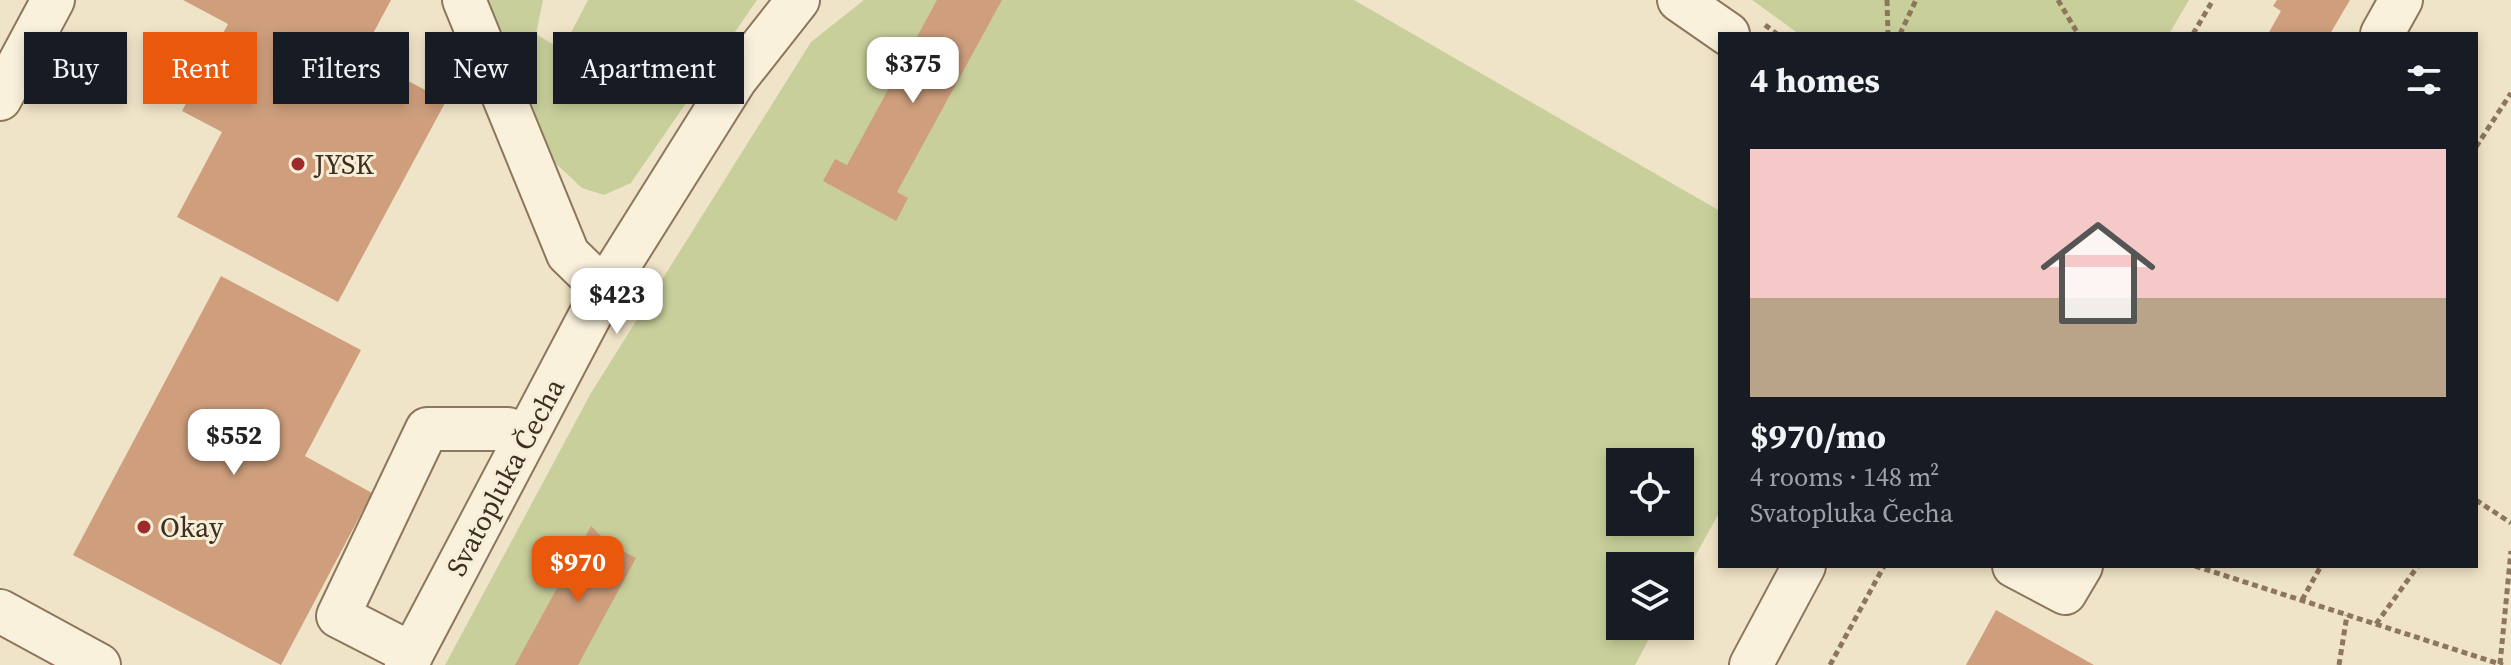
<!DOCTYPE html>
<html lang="en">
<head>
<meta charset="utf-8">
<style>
  :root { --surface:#171b24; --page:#20242c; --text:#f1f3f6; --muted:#9ea1a6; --accent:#ea580c }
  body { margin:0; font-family:"Source Serif 4",serif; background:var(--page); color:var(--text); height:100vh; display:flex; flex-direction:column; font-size:30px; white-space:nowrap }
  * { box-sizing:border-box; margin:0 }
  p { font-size:26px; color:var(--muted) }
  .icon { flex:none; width:44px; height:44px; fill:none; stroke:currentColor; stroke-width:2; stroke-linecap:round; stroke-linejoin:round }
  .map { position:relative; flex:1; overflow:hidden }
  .side { position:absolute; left:1718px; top:32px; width:760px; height:536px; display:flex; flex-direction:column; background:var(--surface); border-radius:0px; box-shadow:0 4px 12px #0003 }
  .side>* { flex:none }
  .hud { position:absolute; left:24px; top:32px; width:760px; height:72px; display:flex; gap:16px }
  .tools { position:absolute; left:1606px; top:448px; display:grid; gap:16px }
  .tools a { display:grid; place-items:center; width:88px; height:88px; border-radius:0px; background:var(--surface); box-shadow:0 4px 12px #0003; font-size:40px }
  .price { position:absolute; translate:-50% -68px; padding:0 18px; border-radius:16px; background:#fff; color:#222; font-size:26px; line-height:52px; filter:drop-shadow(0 2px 4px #0008) }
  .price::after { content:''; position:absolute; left:50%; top:48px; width:24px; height:18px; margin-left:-12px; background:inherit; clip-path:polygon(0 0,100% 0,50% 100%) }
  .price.current { background:var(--accent); color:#fff }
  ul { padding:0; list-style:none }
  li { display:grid; align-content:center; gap:16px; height:424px; padding:0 32px }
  li span { display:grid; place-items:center; height:248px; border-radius:0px; color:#555 }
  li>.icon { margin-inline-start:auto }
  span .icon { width:144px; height:144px; fill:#fffc; stroke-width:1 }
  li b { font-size:34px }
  h2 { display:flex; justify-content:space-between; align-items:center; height:96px; padding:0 32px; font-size:34px }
  .pill { padding:0 28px; border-radius:0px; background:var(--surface); box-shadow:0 4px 12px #0003; font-size:28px; line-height:72px }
  .pill.current { background:var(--accent); color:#fff }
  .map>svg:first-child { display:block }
  .green { fill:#c9cf9b; fill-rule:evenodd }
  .building { fill:#cf9f7d }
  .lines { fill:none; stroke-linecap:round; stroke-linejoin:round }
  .minor-casing { stroke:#8d765c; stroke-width:46 }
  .path { stroke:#8d765c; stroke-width:5; stroke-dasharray:6 4; stroke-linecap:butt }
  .minor { stroke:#faf1dc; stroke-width:42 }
  .poi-dot { fill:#9e2a2b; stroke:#f7eed8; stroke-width:3 }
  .labels { text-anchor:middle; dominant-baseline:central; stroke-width:6; stroke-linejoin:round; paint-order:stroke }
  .poi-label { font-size:28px; fill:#3d2e20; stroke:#f7eed8; text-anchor:start }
  .street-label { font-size:28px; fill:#3d2e20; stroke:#f7eed8 }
</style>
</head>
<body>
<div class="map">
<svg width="2511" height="665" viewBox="0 0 2511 665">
  <rect width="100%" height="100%" fill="#f0e4c8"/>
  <path class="green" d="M483 0H543L536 34 562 50 588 0H757L631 183 604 195 582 188 551 159Z
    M864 0H1354L1720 211V511L1680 584V566H1620V626H1656L1635 665H445L591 393 811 42ZM1620 462H1680V522H1620Z
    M1752 0H2189L2169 34H1799Z"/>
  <path class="building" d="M183 0H391L361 56 446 101 338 302 177 217 222 132 182 111 228 24Z
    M937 0H1002L897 192 908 198 896 221 823 181 835 159 847 165Z
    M2277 0H2350L2330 34H2268L2281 11 2273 6Z
    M221 276 361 350 305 456 372 493 281 665 73 555Z
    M591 526 608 543 636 558 578 665H515Z
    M1996 610 2094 665H1966Z"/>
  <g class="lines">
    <defs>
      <path id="minor" d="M1679 0 1728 34
        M2382 34 2401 0
        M0 99 53 0
        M604 289 735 80 798 0
        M2014 566 2065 593 2081 566
        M0 611 99 665
        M412 654 338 616 427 429H508L526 437
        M406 665 604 289 568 254 464 0
        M1751 665 1804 566"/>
    </defs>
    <use href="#minor" class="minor-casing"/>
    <path class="path" d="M1887 0 1888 34
      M2058 0 2078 34
      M1765 25 1777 34
      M1900 34 1916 0
      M2193 34 2213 0
      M2476 147 2511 93
      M2476 500 2511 523
      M2195 566 2503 665
      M2302 600 2321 566
      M2376 624 2418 566
      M2500 664 2511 551
      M1830 665 1884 566
      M2339 665 2347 615"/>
    <use href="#minor" class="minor"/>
  </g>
  <g class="poi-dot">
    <circle cx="298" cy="164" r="8"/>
    <circle cx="144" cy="527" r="8"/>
  </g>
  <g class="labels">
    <g class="poi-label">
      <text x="314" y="164">JYSK</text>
      <text x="160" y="527">Okay</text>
    </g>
    <g class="street-label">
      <text transform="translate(505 477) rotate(-62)">Svatopluka Čecha</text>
    </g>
  </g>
</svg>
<div class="tools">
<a><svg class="icon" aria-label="locate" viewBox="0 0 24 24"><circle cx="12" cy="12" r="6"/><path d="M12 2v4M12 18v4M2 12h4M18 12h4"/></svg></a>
<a><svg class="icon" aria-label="layers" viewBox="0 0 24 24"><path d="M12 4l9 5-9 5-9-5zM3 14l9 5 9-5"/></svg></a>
</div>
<b class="price" style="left:913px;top:105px">$375</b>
<b class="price" style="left:617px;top:336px">$423</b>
<b class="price" style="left:234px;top:477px">$552</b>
<b class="price current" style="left:578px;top:604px">$970</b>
<div class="hud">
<a class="pill">Buy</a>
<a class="pill current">Rent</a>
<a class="pill">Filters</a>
<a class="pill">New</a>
<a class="pill">Apartment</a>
</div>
<section class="side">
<h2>4 homes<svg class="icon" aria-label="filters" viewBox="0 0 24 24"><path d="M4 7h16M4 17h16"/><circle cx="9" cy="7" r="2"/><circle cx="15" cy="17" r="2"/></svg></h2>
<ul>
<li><span style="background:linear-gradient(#f6c9c9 60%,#b9a48a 0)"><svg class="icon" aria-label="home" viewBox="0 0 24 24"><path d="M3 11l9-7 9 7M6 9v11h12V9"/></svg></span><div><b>$970/mo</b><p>4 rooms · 148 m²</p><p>Svatopluka Čecha</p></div></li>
</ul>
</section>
</div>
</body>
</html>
